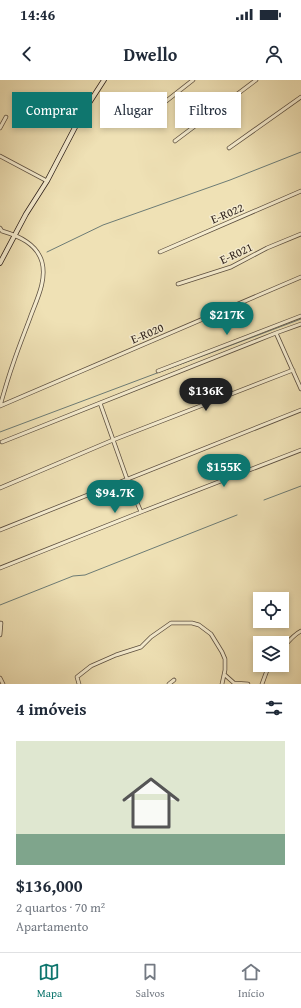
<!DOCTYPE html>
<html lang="pt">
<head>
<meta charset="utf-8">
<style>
  :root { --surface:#fff; --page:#f2f2f3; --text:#1f2937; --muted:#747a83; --line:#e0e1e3; --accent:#0f766e }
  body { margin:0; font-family:"Gentium Book Plus",serif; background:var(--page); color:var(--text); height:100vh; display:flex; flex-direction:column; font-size:15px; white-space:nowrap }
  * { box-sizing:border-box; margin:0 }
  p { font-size:13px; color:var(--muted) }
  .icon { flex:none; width:22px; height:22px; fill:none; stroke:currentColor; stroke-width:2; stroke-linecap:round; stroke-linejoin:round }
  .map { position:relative; height:604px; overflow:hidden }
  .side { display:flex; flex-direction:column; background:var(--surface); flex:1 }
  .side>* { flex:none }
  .hud { position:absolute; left:12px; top:12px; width:277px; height:36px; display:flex; gap:8px }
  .fabs { position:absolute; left:253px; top:512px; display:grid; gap:8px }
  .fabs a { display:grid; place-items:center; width:36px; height:36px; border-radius:0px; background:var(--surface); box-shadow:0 2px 6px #0003; font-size:20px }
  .price { position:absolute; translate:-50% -34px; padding:0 9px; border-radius:14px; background:var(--accent); color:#fff; font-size:13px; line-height:26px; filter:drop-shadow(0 1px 2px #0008) }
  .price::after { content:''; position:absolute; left:50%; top:24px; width:12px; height:9px; margin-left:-6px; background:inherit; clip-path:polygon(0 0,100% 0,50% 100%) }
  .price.selected { background:#222; color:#fff }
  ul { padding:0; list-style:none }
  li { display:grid; align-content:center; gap:8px; height:212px; padding:0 16px }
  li+li { border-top:1px solid var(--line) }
  li span { display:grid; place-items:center; height:124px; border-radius:0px; color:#555 }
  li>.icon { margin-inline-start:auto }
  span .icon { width:72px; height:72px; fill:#fffc; stroke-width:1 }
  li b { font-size:17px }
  h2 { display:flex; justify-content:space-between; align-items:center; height:48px; padding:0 16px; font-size:17px }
  .tag { padding:0 14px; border-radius:0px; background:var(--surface); box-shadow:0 2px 6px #0003; font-size:14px; line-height:36px }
  .tag.selected { background:var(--accent); color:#fff }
  .status { display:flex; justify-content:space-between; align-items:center; height:28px; padding:0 20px; background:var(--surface); direction:ltr }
  .status svg { height:11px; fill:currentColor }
  header { display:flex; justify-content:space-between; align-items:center; height:52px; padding:0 16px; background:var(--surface); font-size:18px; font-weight:700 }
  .tabs { display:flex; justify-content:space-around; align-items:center; height:56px; border-top:1px solid var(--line); background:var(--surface); font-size:11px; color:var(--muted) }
  .tabs a { display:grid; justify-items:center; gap:2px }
  .tabs .selected { color:var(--accent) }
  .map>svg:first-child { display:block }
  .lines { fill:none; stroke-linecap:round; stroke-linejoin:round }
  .stream { stroke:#6d7c75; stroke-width:1 }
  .street-casing { stroke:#5b4e3f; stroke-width:4.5 }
  .secondary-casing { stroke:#2a1d18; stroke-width:5.5 }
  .street { stroke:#f5eccf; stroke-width:3 }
  .secondary { stroke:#f5eccf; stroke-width:4 }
  .labels { text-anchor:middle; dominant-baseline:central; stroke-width:3; stroke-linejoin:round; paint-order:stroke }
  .street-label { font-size:12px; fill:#2a1d18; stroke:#f5eccf }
</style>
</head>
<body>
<div class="status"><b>14:46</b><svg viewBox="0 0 49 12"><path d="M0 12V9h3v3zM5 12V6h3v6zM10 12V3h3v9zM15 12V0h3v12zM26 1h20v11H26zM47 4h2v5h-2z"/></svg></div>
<header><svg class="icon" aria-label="back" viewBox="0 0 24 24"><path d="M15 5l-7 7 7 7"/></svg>Dwello<svg class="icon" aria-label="person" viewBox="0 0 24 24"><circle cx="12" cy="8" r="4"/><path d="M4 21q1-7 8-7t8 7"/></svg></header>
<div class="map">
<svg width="301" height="604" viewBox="0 0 301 604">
  <rect width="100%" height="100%" fill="#efe1b5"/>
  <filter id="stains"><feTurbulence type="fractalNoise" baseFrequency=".005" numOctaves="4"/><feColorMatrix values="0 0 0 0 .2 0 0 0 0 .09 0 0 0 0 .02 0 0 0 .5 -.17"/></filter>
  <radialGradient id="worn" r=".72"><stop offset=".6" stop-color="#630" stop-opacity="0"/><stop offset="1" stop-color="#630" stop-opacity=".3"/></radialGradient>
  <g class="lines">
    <path class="stream" d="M47 172 103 145 230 100 301 72
      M0 352 301 239
      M264 420 301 406
      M0 525 73 496 85 495 237 435"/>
    <defs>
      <path id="street" d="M165 22 193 0
        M0 48 6 37
        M175 61 256 0
        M229 68 301 17
        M0 76 47 101
        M0 148 2 151C19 156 37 164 42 182 47 201 36 221 30 238 24 254 18 269 13 284 8 298 4 312 0 326
        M160 172 301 111
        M178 204 231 187 267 168 301 154
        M276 253 301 309
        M158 291 301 236
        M0 326 301 197
        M2 362 276 253 301 244
        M0 408 113 360 293 290
        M141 432 301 370
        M0 450 301 330
        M0 488 141 432 127 399 100 323
        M0 555 1 543
        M282 569C288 562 293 555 301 551
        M225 595 234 603 248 604
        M0 598 3 604
        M79 604 77 597 91 586 116 575 141 567 151 557 171 543H192L199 545 211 554 222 572 225 579V590L222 604
        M169 604 174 600
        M262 604 269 585"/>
      <path id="secondary" d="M0 183 26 134 47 101 82 34 104 0"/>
    </defs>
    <use href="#street" class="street-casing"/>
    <use href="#secondary" class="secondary-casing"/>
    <use href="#street" class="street"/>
    <use href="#secondary" class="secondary"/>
  </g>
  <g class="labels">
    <g class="street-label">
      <text transform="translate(227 133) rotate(-23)">E-R022</text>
      <text transform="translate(236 173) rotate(-25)">E-R021</text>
      <text transform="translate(147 253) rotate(-23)">E-R020</text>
    </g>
  </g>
  <rect width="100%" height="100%" filter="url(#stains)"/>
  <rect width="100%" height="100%" fill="url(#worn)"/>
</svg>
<div class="fabs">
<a><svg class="icon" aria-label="locate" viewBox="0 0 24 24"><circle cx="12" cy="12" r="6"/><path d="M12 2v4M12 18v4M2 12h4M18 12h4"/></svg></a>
<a><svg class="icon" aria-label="layers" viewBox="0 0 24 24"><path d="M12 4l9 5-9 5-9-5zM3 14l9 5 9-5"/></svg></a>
</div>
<b class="price" style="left:227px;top:256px">$217K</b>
<b class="price selected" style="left:206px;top:332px">$136K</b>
<b class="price" style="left:224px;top:408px">$155K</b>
<b class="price" style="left:115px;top:434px">$94.7K</b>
<div class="hud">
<a class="tag selected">Comprar</a>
<a class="tag">Alugar</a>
<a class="tag">Filtros</a>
</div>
</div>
<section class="side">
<h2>4 imóveis<svg class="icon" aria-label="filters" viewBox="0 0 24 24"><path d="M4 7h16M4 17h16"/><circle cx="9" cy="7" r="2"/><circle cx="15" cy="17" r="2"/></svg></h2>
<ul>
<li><span style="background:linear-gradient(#dfe7d0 75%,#7fa58c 0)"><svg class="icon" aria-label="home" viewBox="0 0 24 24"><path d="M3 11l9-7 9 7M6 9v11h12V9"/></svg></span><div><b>$136,000</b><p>2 quartos · 70 m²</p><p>Apartamento</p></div></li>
</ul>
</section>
<nav class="tabs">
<a class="selected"><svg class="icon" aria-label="map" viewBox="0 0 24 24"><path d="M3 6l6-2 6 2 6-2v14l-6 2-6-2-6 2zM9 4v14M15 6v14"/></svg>Mapa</a>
<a><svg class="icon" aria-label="saved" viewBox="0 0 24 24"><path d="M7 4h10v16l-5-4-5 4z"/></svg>Salvos</a>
<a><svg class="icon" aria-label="home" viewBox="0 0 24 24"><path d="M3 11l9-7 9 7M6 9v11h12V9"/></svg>Início</a>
</nav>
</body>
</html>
